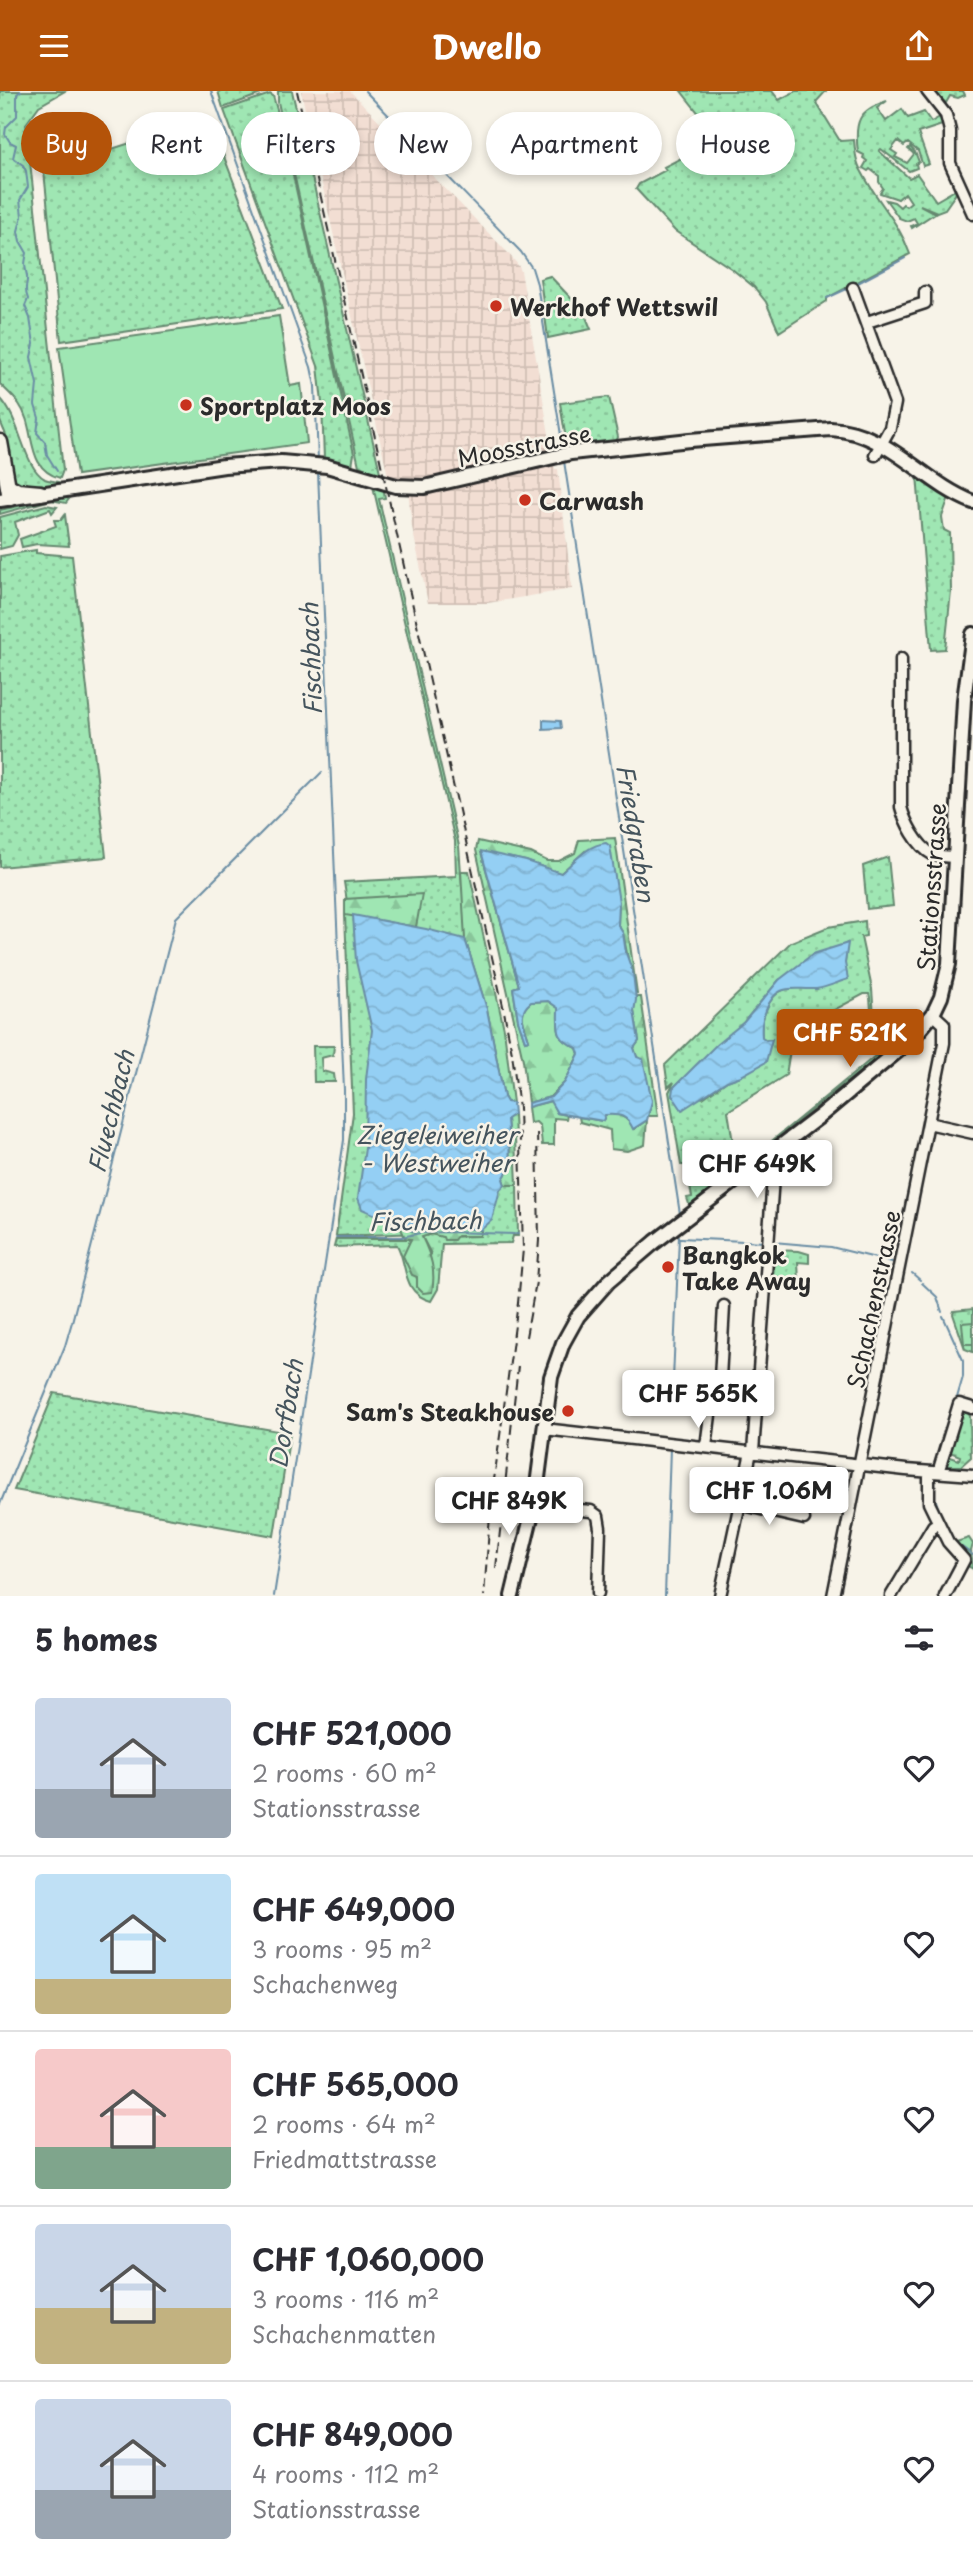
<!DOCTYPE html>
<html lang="en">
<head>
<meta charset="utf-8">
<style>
  :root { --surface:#fff; --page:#f7f7f7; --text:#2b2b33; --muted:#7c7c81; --line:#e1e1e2; --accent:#b45309 }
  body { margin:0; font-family:"Playpen Sans",sans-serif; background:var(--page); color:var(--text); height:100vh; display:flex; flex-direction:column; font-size:26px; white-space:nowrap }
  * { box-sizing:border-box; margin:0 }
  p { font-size:23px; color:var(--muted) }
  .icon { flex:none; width:38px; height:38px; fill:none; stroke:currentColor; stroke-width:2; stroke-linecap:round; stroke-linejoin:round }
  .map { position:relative; height:1505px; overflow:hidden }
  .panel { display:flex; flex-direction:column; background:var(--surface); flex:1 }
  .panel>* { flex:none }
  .top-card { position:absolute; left:21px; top:21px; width:931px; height:63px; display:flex; gap:14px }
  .price { position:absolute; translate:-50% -60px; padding:0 16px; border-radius:7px; background:#fff; color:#222; font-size:23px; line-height:46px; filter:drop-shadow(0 2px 4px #0008) }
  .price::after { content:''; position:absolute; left:50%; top:42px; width:21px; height:16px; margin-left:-10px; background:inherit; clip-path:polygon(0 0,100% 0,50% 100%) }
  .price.selected { background:var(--accent); color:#fff }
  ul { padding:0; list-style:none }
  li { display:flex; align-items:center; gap:21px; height:175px; padding:0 35px }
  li+li { border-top:2px solid var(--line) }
  li span { display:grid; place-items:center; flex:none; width:196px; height:140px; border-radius:7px; color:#555 }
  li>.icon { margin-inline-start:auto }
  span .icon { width:84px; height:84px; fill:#fffc; stroke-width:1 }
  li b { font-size:30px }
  h2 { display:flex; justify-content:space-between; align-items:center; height:84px; padding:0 35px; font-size:30px }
  .chip { padding:0 24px; border-radius:32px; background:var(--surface); box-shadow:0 4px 10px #0003; font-size:24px; line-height:63px }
  .chip.selected { background:var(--accent); color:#fff }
  header { display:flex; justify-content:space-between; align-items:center; height:91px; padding:0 35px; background:var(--accent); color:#fff; font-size:32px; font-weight:700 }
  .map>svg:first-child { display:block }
  .industrial { fill:url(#industrial-grid) }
  .green { fill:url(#green-dots); stroke:#65886f; stroke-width:2; fill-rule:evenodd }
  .forest { fill:url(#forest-firs); stroke:#65886f; stroke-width:2 }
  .pitch { fill:#9fe6b3; stroke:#65886f; stroke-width:2 }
  .water { fill:url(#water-waves); stroke:#6a8da4; stroke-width:2 }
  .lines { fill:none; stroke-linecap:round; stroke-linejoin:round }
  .stream { stroke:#6a8da4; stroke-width:2 }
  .minor-casing { stroke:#2b2b2b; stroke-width:15 }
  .major-casing { stroke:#2b2b2b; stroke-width:18 }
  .highway-casing { stroke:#2b2b2b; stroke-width:19 }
  .minor { stroke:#f7f3e8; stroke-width:10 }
  .major { stroke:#f7f3e8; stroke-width:12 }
  .highway { stroke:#f7f3e8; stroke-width:14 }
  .rail { stroke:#2b2b2b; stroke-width:2; stroke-dasharray:10 5; stroke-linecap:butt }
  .poi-dot { fill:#c8321e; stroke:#f7f3e8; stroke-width:2.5 }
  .labels { text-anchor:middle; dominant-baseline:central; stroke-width:5; stroke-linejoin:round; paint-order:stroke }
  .poi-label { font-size:23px; font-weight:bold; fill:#2b2b2b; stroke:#f7f3e8; text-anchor:start }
  .street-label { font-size:23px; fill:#2b2b2b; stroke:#f7f3e8 }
  .water-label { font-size:24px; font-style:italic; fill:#45545d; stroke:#f7f3e8 }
</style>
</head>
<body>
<header><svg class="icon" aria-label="menu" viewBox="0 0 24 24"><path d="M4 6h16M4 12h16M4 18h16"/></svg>Dwello<svg class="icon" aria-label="share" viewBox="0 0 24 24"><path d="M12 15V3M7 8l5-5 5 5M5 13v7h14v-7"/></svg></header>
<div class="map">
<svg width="973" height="1505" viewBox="0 0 973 1505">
  <defs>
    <pattern id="industrial-grid" width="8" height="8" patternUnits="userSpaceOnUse" patternTransform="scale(1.75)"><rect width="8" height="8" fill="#f2ded3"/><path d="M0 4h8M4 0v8" fill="none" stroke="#d0bfb5"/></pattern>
    <pattern id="green-dots" width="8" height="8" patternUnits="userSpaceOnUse" patternTransform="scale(1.75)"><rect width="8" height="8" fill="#9fe6b3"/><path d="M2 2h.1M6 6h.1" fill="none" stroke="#89c59a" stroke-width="1.8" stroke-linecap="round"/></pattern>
    <pattern id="forest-firs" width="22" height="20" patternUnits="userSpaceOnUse" patternTransform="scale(1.75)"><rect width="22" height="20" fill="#9fe6b3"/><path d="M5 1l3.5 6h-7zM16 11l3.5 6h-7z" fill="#89c59a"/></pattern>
    <pattern id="water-waves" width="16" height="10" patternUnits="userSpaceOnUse" patternTransform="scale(1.75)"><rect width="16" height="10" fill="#94cff4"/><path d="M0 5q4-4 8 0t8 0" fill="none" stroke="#80b2d1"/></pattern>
  </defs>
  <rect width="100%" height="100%" fill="#f7f3e8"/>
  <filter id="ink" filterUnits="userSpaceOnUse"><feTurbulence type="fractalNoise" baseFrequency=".0143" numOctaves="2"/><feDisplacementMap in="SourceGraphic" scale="14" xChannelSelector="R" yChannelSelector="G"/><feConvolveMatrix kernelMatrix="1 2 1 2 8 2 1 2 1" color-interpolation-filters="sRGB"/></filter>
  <g filter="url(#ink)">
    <path class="industrial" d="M301 0H350L508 162 518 174 521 180 555 378H558L572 498 488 512H428L412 436 407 390 388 385Z"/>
    <path class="green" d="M0 0H65L39 15 26 33 63 379 60 387C24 377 37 338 19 313 14 306 6 299 0 293Z
      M218 0H269L223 17Z
      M278 0H292L380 381 379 383 359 375 278 11Z
      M681 0H772L779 9 796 0H826L816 11 840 50 854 49C855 60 856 72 862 81 877 111 898 129 910 163L827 207V210L779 241 766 211 754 196 732 178 675 140 636 98 639 93 666 79 664 76 719 48Z
      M933 0H963L965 4 958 7 950 5 946 12Z
      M270 3 273 5 284 43 354 363 352 375 324 368 322 312 318 275 224 19Z
      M887 10 877 17 886 30 902 18 908 27 924 21 931 31 940 26 942 34 918 42 929 73 923 75 918 60 908 52 904 55 898 50 891 59 897 63 895 66 907 72 914 63 908 58 910 56 915 61 919 71 916 73 917 77 909 80 881 58 879 60 909 87 917 83 936 110 955 99 956 102 945 118 937 121 920 114 935 122 912 137 911 135 917 132 914 127 907 130 899 127 886 109 894 111 900 116 903 113 906 115 911 111 905 102 898 108 880 102 883 97 879 91V85L870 78 868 80 863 77 867 70 863 67 864 64 858 61C854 31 858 19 887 10Z
      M207 27 210 29 282 218 61 250 44 80Z
      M550 185 584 221 591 238 548 247 540 188Z
      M609 306 618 346 616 351 567 355 560 312Z
      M0 307C21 328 23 376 45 388 49 390 56 390 61 392L60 394 46 396 42 393 32 395 30 398 15 392 11 384 6 344 0 330Z
      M917 384 949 406 942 426 944 439 950 442 951 500 945 558 931 559Z
      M372 391 383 394 385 407 379 408 459 755 462 796 515 1094H517L518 1145H513L511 1152 442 1153 438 1198 431 1210C401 1202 408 1173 397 1154L334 1156 336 1148H411L418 1190 431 1163 422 1146 431 1143 443 1146 480 1145 481 1140 336 1145 353 1022 345 824H349L344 791 456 785 455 750Z
      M63 405 69 408 66 412 51 409 0 423V419Z
      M46 414 57 416 52 422 50 418 15 431 18 444 12 455 0 458V426Z
      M65 424 69 455 37 453 22 456 20 448 56 435 54 429H61Z
      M36 459V462L72 465 106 766 0 776V465Z
      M888 766 893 815 867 818 863 775Z
      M865 830 866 845 861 846 872 898 877 967 690 1116 687 1107 692 1106 686 1074H681L669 1001 674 991 668 996 665 974 791 851 828 836ZM847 852 845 872 817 898C793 896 776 893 766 919 762 929 761 935 762 946L766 949H771L741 985 727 990 703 1007 673 997 744 931 779 889ZM864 903H869L870 907 875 965 746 1071 736 1070 728 1020 786 984 793 941Z
      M334 955 333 964 321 967 322 980 334 983 335 991H314L313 955Z
      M774 1159 799 1160 809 1163V1172L798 1171 799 1191 773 1190Z
      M973 1218V1261L965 1258 953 1223 954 1220Z
      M54 1302 290 1342 274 1445 14 1399Z
      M963 1321H967L970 1325 971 1366 961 1375H946L948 1365 959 1369 960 1365 950 1361Z"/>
    <path class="forest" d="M615 747 637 903H635L623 842 618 834 619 811 585 760 561 782H557L526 770 481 761 519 895 513 897 518 929 525 950 529 949C525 933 516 923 531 911L548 910 558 917C558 940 555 947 577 957L579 963 565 991 550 1006 528 1012 523 969 476 759 478 750 531 762 547 770H559L575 762 579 749Z
      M461 780H469L504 938 513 1012 507 1011 504 1006 487 918 465 848Z
      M422 803 416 836 345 824V808Z
      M635 906H641L658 1025H648L652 1010 634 957 639 950 634 920Z
      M551 1010 557 1022 567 1024 566 1028 554 1027V1054H542L540 1035 536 1031 530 1032 528 1016Z
      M514 1023 517 1094H505L503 1088C514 1074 508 1045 507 1027Z
      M605 1023C619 1023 626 1024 634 1038L647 1029 645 1054 627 1060 611 1058 610 1039 580 1031 579 1026 603 1030Z
      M400 1135 413 1140 446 1135 481 1139 480 1145H457L454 1149H444L443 1146 431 1143 422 1146C431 1165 436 1179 432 1201L423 1202 417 1196V1186L412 1184 403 1165 411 1148 405 1147Z
      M969 1447 973 1453 971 1460 973 1478 966 1474 970 1472V1470L953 1452Z"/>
    <path class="pitch" d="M279 225 290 295 301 293 307 352 77 384 59 256Z
      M973 1231V1253H964L962 1232Z"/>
    <path class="water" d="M543 629 560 630 561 637 543 638Z
      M606 752 610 755 619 811 618 834 623 842 626 862 633 882 636 909 634 920 639 950 634 957 637 966 643 968 652 1010 647 1029 633 1038C627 1024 620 1023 605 1024L603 1030 557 1022 550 1010 528 1016V1012L551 1006 565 991 579 963 577 957C555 947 558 940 558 917L548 910 531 911C516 923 525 934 529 949L525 950 518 929 513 897 519 895 481 760 526 770 561 782C575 770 587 754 606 752Z
      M353 824 426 838 465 848 487 918 504 1006 507 1011 513 1012 514 1023 507 1028C508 1045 514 1074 503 1088L505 1094 500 1099 492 1129 481 1139 446 1135 413 1140 362 1118 358 1107 365 1057 366 988 372 939 356 870Z
      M848 852 845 872 848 888C838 891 826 897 816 898 791 899 777 891 766 919 762 929 761 935 762 946L766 949 772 948 766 971 741 985 727 990 682 1019 672 1004 673 997 716 954 744 931 779 889 813 863Z"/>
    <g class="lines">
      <path class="stream" d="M21 0 17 3V25L6 36 5 43 10 51 16 54 13 67 23 74 26 80 28 96 20 109 22 125 18 140 20 150 27 162C24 175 25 174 27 185 28 195 23 196 28 208L25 215 30 227 34 253 31 266 37 293 35 314 39 327 37 342 45 351 47 364 57 380
        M211 0 311 276 315 295 318 369
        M365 0 521 161 532 177 537 193 563 357
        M854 194 905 167
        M827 207 849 197
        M564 370 680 1123
        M516 1143H518
        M336 1146H402L420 1142 448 1141 514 1143
        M680 1147 765 1151
        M773 1151 831 1156 892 1171
        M912 1182 920 1189
        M922 1192 937 1206 942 1221
        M943 1225 963 1269V1286L956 1310
        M672 1313 679 1145
        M941 1356 944 1344
        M937 1369 940 1360
        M934 1388 935 1407 941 1425
        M0 1413 65 1255 72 1231 176 827 322 681
        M952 1449 973 1464
        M274 1505 344 1049V999L318 381
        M665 1505 670 1357"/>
      <defs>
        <path id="minor" d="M927 0 946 24 950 40V72L973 123
          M853 197 895 312 890 337 875 364
          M867 231 925 212V201
          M901 568V716C905 731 917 755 932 763 938 766 947 765 955 766
          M928 1032 973 1042
          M544 1338 906 1379 973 1384
          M706 1356 711 1316 720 1287 724 1215
          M753 1361 774 1073 769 1063
          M940 1375 959 1313 972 1317
          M929 1381V1412L948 1451 964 1469 945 1505
          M739 1413 804 1428
          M535 1415 591 1420 598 1425 600 1437 598 1502
          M720 1505 751 1361
          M833 1505 944 952V933L933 923
          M891 1505 933 1435 938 1432"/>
        <path id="major" d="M0 409 224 375 281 371 327 375 396 395 424 396 571 362 690 349 831 338C889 341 922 391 973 411
          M512 1505 535 1410 551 1286 563 1252 578 1225 608 1191 655 1151 820 1025 912 948 933 923 941 906 949 873 964 609 973 543"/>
        <path id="highway" d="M0 351 10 407
          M9 395 18 400 40 402"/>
      </defs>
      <use href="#minor" class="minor-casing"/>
      <use href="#major" class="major-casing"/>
      <use href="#highway" class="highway-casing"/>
      <use href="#minor" class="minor"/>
      <use href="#major" class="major"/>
      <use href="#highway" class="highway"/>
      <path class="rail" d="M297 0 503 915 512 962 519 1017 523 1158 518 1212 491 1411 484 1505
        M526 1246 536 1191 539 1149 537 1039
        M496 1477 518 1275"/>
    </g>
  </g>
  <g class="poi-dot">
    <circle cx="496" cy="215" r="7"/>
    <circle cx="186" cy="314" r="7"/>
    <circle cx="525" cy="409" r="7"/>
    <circle cx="668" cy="1176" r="7"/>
    <circle cx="568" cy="1320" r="7"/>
  </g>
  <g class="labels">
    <g class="poi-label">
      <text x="510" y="215">Werkhof Wettswil</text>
      <text x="200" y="314">Sportplatz Moos</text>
      <text x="539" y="409">Carwash</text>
      <text x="682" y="1163">Bangkok<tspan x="682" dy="26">Take Away</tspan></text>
      <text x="554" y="1320" text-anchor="end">Sam's Steakhouse</text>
    </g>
    <g class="street-label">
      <text transform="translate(524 354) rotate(-11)">Moosstrasse</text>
      <text transform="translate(931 796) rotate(-86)">Stationsstrasse</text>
      <text transform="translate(873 1208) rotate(-78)">Schachenstrasse</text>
    </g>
    <g class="water-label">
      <text transform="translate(310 568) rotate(-92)">Fischbach</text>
      <text transform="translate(637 742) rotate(81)">Friedgraben</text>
      <text transform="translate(110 1020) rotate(-76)">Fluechbach</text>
      <text x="437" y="1043">Ziegeleiweiher<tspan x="437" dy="28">- Westweiher</tspan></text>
      <text transform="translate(425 1129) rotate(-1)">Fischbach</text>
      <text transform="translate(285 1323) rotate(-81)">Dorfbach</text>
    </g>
  </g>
</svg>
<b class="price selected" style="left:850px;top:978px">CHF 521K</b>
<b class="price" style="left:757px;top:1109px">CHF 649K</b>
<b class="price" style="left:698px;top:1339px">CHF 565K</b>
<b class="price" style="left:769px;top:1436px">CHF 1.06M</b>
<b class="price" style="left:509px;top:1446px">CHF 849K</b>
<div class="top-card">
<a class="chip selected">Buy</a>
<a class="chip">Rent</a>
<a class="chip">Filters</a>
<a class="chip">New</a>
<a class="chip">Apartment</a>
<a class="chip">House</a>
</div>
</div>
<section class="panel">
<h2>5 homes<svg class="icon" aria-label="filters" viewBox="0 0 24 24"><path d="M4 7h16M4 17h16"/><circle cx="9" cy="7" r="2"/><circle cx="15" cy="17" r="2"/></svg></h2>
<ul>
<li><span style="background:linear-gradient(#c9d6e8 65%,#9aa5b1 0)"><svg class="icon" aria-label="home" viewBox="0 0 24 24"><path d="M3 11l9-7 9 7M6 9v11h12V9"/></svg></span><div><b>CHF 521,000</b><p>2 rooms · 60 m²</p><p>Stationsstrasse</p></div><svg class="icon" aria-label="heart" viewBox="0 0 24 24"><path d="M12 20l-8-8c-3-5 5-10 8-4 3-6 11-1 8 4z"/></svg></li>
<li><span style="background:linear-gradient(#bfe0f5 75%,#c2b280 0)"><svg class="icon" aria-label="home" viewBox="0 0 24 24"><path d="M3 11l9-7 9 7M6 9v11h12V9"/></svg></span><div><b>CHF 649,000</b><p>3 rooms · 95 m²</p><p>Schachenweg</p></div><svg class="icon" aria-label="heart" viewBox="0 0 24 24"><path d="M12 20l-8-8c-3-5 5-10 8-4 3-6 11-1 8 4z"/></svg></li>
<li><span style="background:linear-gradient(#f6c9c9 70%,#7fa58c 0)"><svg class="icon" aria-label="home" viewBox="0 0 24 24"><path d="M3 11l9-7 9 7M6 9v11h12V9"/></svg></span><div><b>CHF 565,000</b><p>2 rooms · 64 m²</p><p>Friedmattstrasse</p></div><svg class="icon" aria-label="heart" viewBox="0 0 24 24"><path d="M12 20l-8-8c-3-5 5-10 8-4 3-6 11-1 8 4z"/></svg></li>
<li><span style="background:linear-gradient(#c9d6e8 60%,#c2b280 0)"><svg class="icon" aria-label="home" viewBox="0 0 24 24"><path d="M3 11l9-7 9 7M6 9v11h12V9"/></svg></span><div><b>CHF 1,060,000</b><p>3 rooms · 116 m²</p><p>Schachenmatten</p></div><svg class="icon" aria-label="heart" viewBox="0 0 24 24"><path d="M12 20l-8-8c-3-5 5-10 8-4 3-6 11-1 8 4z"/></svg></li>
<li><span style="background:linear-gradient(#c9d6e8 65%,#9aa5b1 0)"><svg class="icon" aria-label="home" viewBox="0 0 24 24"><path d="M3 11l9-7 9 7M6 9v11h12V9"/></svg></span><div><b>CHF 849,000</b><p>4 rooms · 112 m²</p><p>Stationsstrasse</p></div><svg class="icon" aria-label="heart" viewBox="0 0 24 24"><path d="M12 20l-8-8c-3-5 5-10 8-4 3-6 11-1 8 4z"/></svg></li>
</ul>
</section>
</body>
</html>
